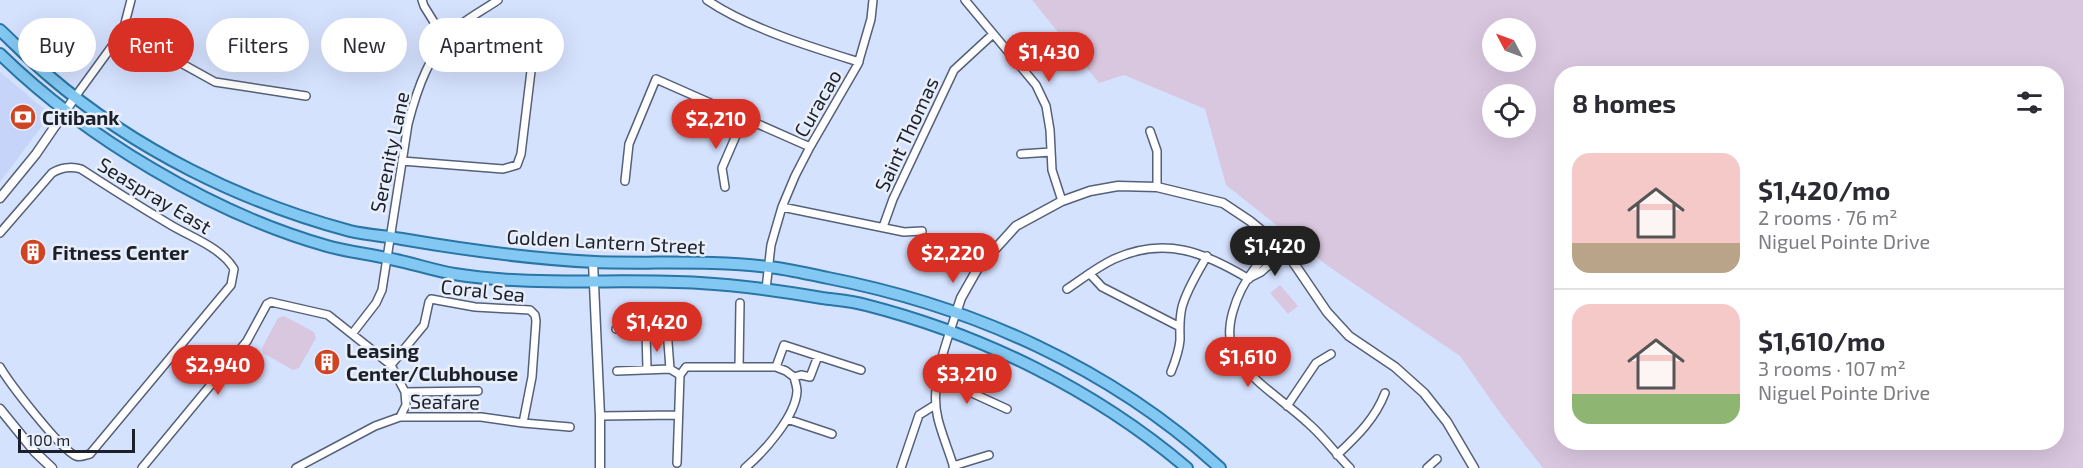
<!DOCTYPE html>
<html lang="en">
<head>
<meta charset="utf-8">
<style>
  :root { --surface:#fff; --page:#f2f2f3; --text:#2b2b33; --muted:#7c7c81; --line:#e1e1e2; --accent:#d93025 }
  body { margin:0; font-family:"Exo 2",sans-serif; background:var(--page); color:var(--text); height:100vh; display:flex; flex-direction:column; font-size:22px; white-space:nowrap }
  * { box-sizing:border-box; margin:0 }
  p { font-size:20px; color:var(--muted) }
  .icon { flex:none; width:33px; height:33px; fill:none; stroke:currentColor; stroke-width:2; stroke-linecap:round; stroke-linejoin:round }
  .map { position:relative; flex:1; overflow:hidden }
  .panel { position:absolute; left:1554px; top:66px; width:510px; height:384px; display:flex; flex-direction:column; background:var(--surface); border-radius:24px; box-shadow:0 6px 24px #0002 }
  .panel>* { flex:none }
  .banner { position:absolute; left:18px; top:18px; width:570px; height:54px; display:flex; gap:12px }
  .needle { width:39px; rotate:311deg }
  .buttons { position:absolute; left:1482px; top:18px; display:grid; gap:12px }
  .buttons a { display:grid; place-items:center; width:54px; height:54px; border-radius:50%; background:var(--surface); box-shadow:0 6px 24px #0002; font-size:30px }
  .scale { position:absolute; left:18px; bottom:15px; width:117px; box-sizing:border-box; padding-left:6px; border:3px solid #1b202a; border-top:0; font-size:16px; line-height:21px; white-space:nowrap; color:#1b202a; -webkit-text-stroke:4px #e9effa; paint-order:stroke }
  .price { position:absolute; translate:-50% -51px; padding:0 14px; border-radius:21px; background:var(--accent); color:#fff; font-size:20px; line-height:39px; filter:drop-shadow(0 2px 3px #0008) }
  .price::after { content:''; position:absolute; left:50%; top:36px; width:18px; height:14px; margin-left:-9px; background:inherit; clip-path:polygon(0 0,100% 0,50% 100%) }
  .price.current { background:#222; color:#fff }
  ul { padding:0; list-style:none }
  li { display:flex; align-items:center; gap:18px; height:150px; padding:0 18px }
  li+li { border-top:2px solid var(--line) }
  li span { display:grid; place-items:center; flex:none; width:168px; height:120px; border-radius:18px; color:#555 }
  li>.icon { margin-inline-start:auto }
  span .icon { width:72px; height:72px; fill:#fffc; stroke-width:1 }
  li b { font-size:26px }
  h2 { display:flex; justify-content:space-between; align-items:center; height:72px; padding:0 18px; font-size:26px }
  .chip { padding:0 21px; border-radius:27px; background:var(--surface); box-shadow:0 6px 24px #0002; font-size:21px; line-height:54px }
  .chip.current { background:var(--accent); color:#fff }
  .map>svg:first-child { display:block }
  .built { fill:#c5d4f8 }
  .green { fill:#d9c7df; fill-rule:evenodd }
  .lines { fill:none; stroke-linecap:round; stroke-linejoin:round }
  .minor-casing { stroke:#556079; stroke-width:10 }
  .tertiary-casing { stroke:#556079; stroke-width:11 }
  .primary-casing { stroke:#2975a6; stroke-width:14 }
  .minor { stroke:#fff; stroke-width:7 }
  .tertiary { stroke:#fff; stroke-width:8 }
  .primary { stroke:#83c8f2; stroke-width:10 }
  .labels { text-anchor:middle; dominant-baseline:central; stroke-width:5; stroke-linejoin:round; paint-order:stroke }
  .street-label { font-size:20px; fill:#1b202a; stroke:#e9effa }
  .poi-label { font-size:20px; font-weight:bold; fill:#1b202a; stroke:#e9effa; text-anchor:start }
</style>
</head>
<body>
<div class="map">
<svg width="2083" height="468" viewBox="0 0 2083 468">
  <rect width="100%" height="100%" fill="#d5e2fe"/>
  <path class="built" d="M0 72 44 109 47 119 0 182Z"/>
  <path class="green" d="M1032 0H2083V468H1543L1500 413 1460 356 1328 266 1226 185 1205 109 1124 75 1099 83ZM1492 28H1526V62H1492ZM1562 74H2056V442H1562ZM1492 94H1526V128H1492Z
    M1280 285 1298 306 1288 314 1270 293Z
    M284 316 314 332 316 338 299 368 293 370 263 353 262 348 278 318Z"/>
  <g class="lines">
    <defs>
      <path id="minor" d="M422 0 424 6 445 40
        M707 0C748 28 811 47 859 62
        M965 0 1036 85 1046 106 1050 130 1052 170 1062 201
        M123 31 215 82 306 96
        M75 97 123 31 131 0
        M1150 131 1157 151V187
        M1021 154 1051 152
        M402 161 503 169 517 165 521 154 531 71
        M625 181 629 144 656 79 810 147
        M725 187 722 168 744 117
        M782 207 904 232 922 231
        M883 227 893 199 954 70 993 34
        M0 233 52 173C60 168 71 166 81 169 110 188 139 206 169 224 190 237 221 247 234 269L231 285 90 454C85 455 81 458 76 456 61 450 10 384 0 367
        M1278 244C1270 252 1262 259 1255 268 1238 290 1219 332 1237 358 1256 385 1286 402 1309 424 1324 437 1336 454 1350 468
        M1090 274 1102 287 1178 326
        M1251 277 1261 272 1284 252
        M766 289 771 245 782 207 795 176 810 147 858 64 871 19 873 0
        M1067 289C1082 279 1097 267 1114 259 1165 236 1204 252 1249 279
        M646 328 647 370
        M616 329H667L670 369
        M352 334 376 303 382 290 408 124C417 89 430 50 459 26 471 16 485 9 498 0
        M391 365 424 325 429 302 431 299 475 307 530 310 535 315 536 321 532 377 523 423
        M739 367 740 303
        M776 367 784 345 861 370
        M617 371 670 369 680 375
        M1171 372C1175 362 1179 351 1180 340 1180 327 1179 320 1182 307 1187 289 1198 272 1207 256
        M680 375 686 367H776L786 371 794 377
        M794 377 801 375 810 377 818 356
        M937 377 1007 409
        M1287 406 1316 363 1331 354
        M600 416 678 415
        M400 417 406 405 405 392
        M787 419 832 434
        M1337 455C1357 436 1375 419 1385 393
        M677 463 680 375
        M953 466 989 455
        M142 468 247 341 267 304 271 302 328 315 391 365 405 392 478 391
        M296 468 375 426 400 417H481L523 423 570 427
        M745 468C764 452 796 416 797 391 797 387 795 381 794 377
        M901 468 919 415 935 405
        M954 468C949 451 942 435 938 419 929 384 946 345 956 313
        M1427 468 1437 459"/>
      <path id="tertiary" d="M0 198 36 154 75 97
        M593 262 600 416V468
        M956 313 961 298 978 268 1016 226 1062 201 1090 191 1118 186 1157 187 1223 203 1250 221 1278 244 1291 259 1327 312 1349 336 1395 367 1424 393 1447 422 1474 468
        M0 409 35 452 52 468"/>
      <path id="primary" d="M0 30C16 45 32 62 49 76 134 149 241 202 350 231 367 235 385 236 402 239 466 250 530 259 595 262 653 264 711 260 769 267 788 269 808 274 828 278 972 306 1111 368 1220 468
        M0 54C85 137 213 214 327 246 348 252 370 254 391 259 412 263 432 270 454 274 534 287 619 278 700 283 741 285 781 291 822 298 836 300 852 301 866 305 983 335 1095 390 1187 468"/>
    </defs>
    <use href="#minor" class="minor-casing"/>
    <use href="#tertiary" class="tertiary-casing"/>
    <use href="#primary" class="primary-casing"/>
    <use href="#minor" class="minor"/>
    <use href="#tertiary" class="tertiary"/>
    <use href="#primary" class="primary"/>
  </g>
  <defs>
    <symbol id="bank-disc" viewBox="-11 -11 22 22"><circle r="9.5" fill="#cf4523" stroke="#e9effa"/><path d="M-6-4H6V4H-6ZM0-2.3a2.3 2.3 0 1 0 0 4.6a2.3 2.3 0 1 0 0-4.6Z" fill="#fff"/></symbol>
    <symbol id="building-disc" viewBox="-11 -11 22 22"><circle r="9.5" fill="#cf4523" stroke="#e9effa"/><path d="M-4-6H4V6H1V3H-1V6H-4ZM-2.5-4.3h1.7v1.8h-1.7ZM.8-4.3h1.7v1.8H.8ZM-2.5-1h1.7V.8h-1.7ZM.8-1h1.7V.8H.8Z" fill="#fff"/></symbol>
  </defs>
  <g fill-rule="evenodd">
    <use href="#bank-disc" x="8" y="102" width="30" height="30"/>
    <use href="#building-disc" x="18" y="237" width="30" height="30"/>
    <use href="#building-disc" x="312" y="347" width="30" height="30"/>
  </g>
  <g class="labels">
    <g class="street-label">
      <text transform="translate(817 103) rotate(-60)">Curacao</text>
      <text transform="translate(906 134) rotate(-65)">Saint Thomas</text>
      <text transform="translate(389 152) rotate(-78)">Serenity Lane</text>
      <text transform="translate(155 195) rotate(31)">Seaspray East</text>
      <text transform="translate(606 241) rotate(3)">Golden Lantern Street</text>
      <text transform="translate(483 290) rotate(6)">Coral Sea</text>
      <text transform="translate(445 401) rotate(1)">Seafare</text>
    </g>
    <g class="poi-label">
      <text x="42" y="117">Citibank</text>
      <text x="52" y="252">Fitness Center</text>
      <text x="346" y="350">Leasing<tspan x="346" dy="23">Center/Clubhouse</tspan></text>
    </g>
  </g>
</svg>
<div class="buttons">
<a><svg class="needle" viewBox="-14 -14 28 28"><path d="M0-13l5 13h-10z" fill="#e53935"/><path d="M0 13l5-13h-10z" fill="#7c7c81"/></svg></a>
<a><svg class="icon" aria-label="locate" viewBox="0 0 24 24"><circle cx="12" cy="12" r="6"/><path d="M12 2v4M12 18v4M2 12h4M18 12h4"/></svg></a>
</div>
<div class="scale">100 m</div>
<b class="price" style="left:1049px;top:83px">$1,430</b>
<b class="price" style="left:716px;top:150px">$2,210</b>
<b class="price current" style="left:1275px;top:277px">$1,420</b>
<b class="price" style="left:953px;top:284px">$2,220</b>
<b class="price" style="left:657px;top:353px">$1,420</b>
<b class="price" style="left:1248px;top:388px">$1,610</b>
<b class="price" style="left:218px;top:396px">$2,940</b>
<b class="price" style="left:967px;top:405px">$3,210</b>
<div class="banner">
<a class="chip">Buy</a>
<a class="chip current">Rent</a>
<a class="chip">Filters</a>
<a class="chip">New</a>
<a class="chip">Apartment</a>
</div>
<section class="panel">
<h2>8 homes<svg class="icon" aria-label="filters" viewBox="0 0 24 24"><path d="M4 7h16M4 17h16"/><circle cx="9" cy="7" r="2"/><circle cx="15" cy="17" r="2"/></svg></h2>
<ul>
<li><span style="background:linear-gradient(#f6c9c9 75%,#b9a48a 0)"><svg class="icon" aria-label="home" viewBox="0 0 24 24"><path d="M3 11l9-7 9 7M6 9v11h12V9"/></svg></span><div><b>$1,420/mo</b><p>2 rooms · 76 m²</p><p>Niguel Pointe Drive</p></div></li>
<li><span style="background:linear-gradient(#f6c9c9 75%,#8fb573 0)"><svg class="icon" aria-label="home" viewBox="0 0 24 24"><path d="M3 11l9-7 9 7M6 9v11h12V9"/></svg></span><div><b>$1,610/mo</b><p>3 rooms · 107 m²</p><p>Niguel Pointe Drive</p></div></li>
</ul>
</section>
</div>
</body>
</html>
